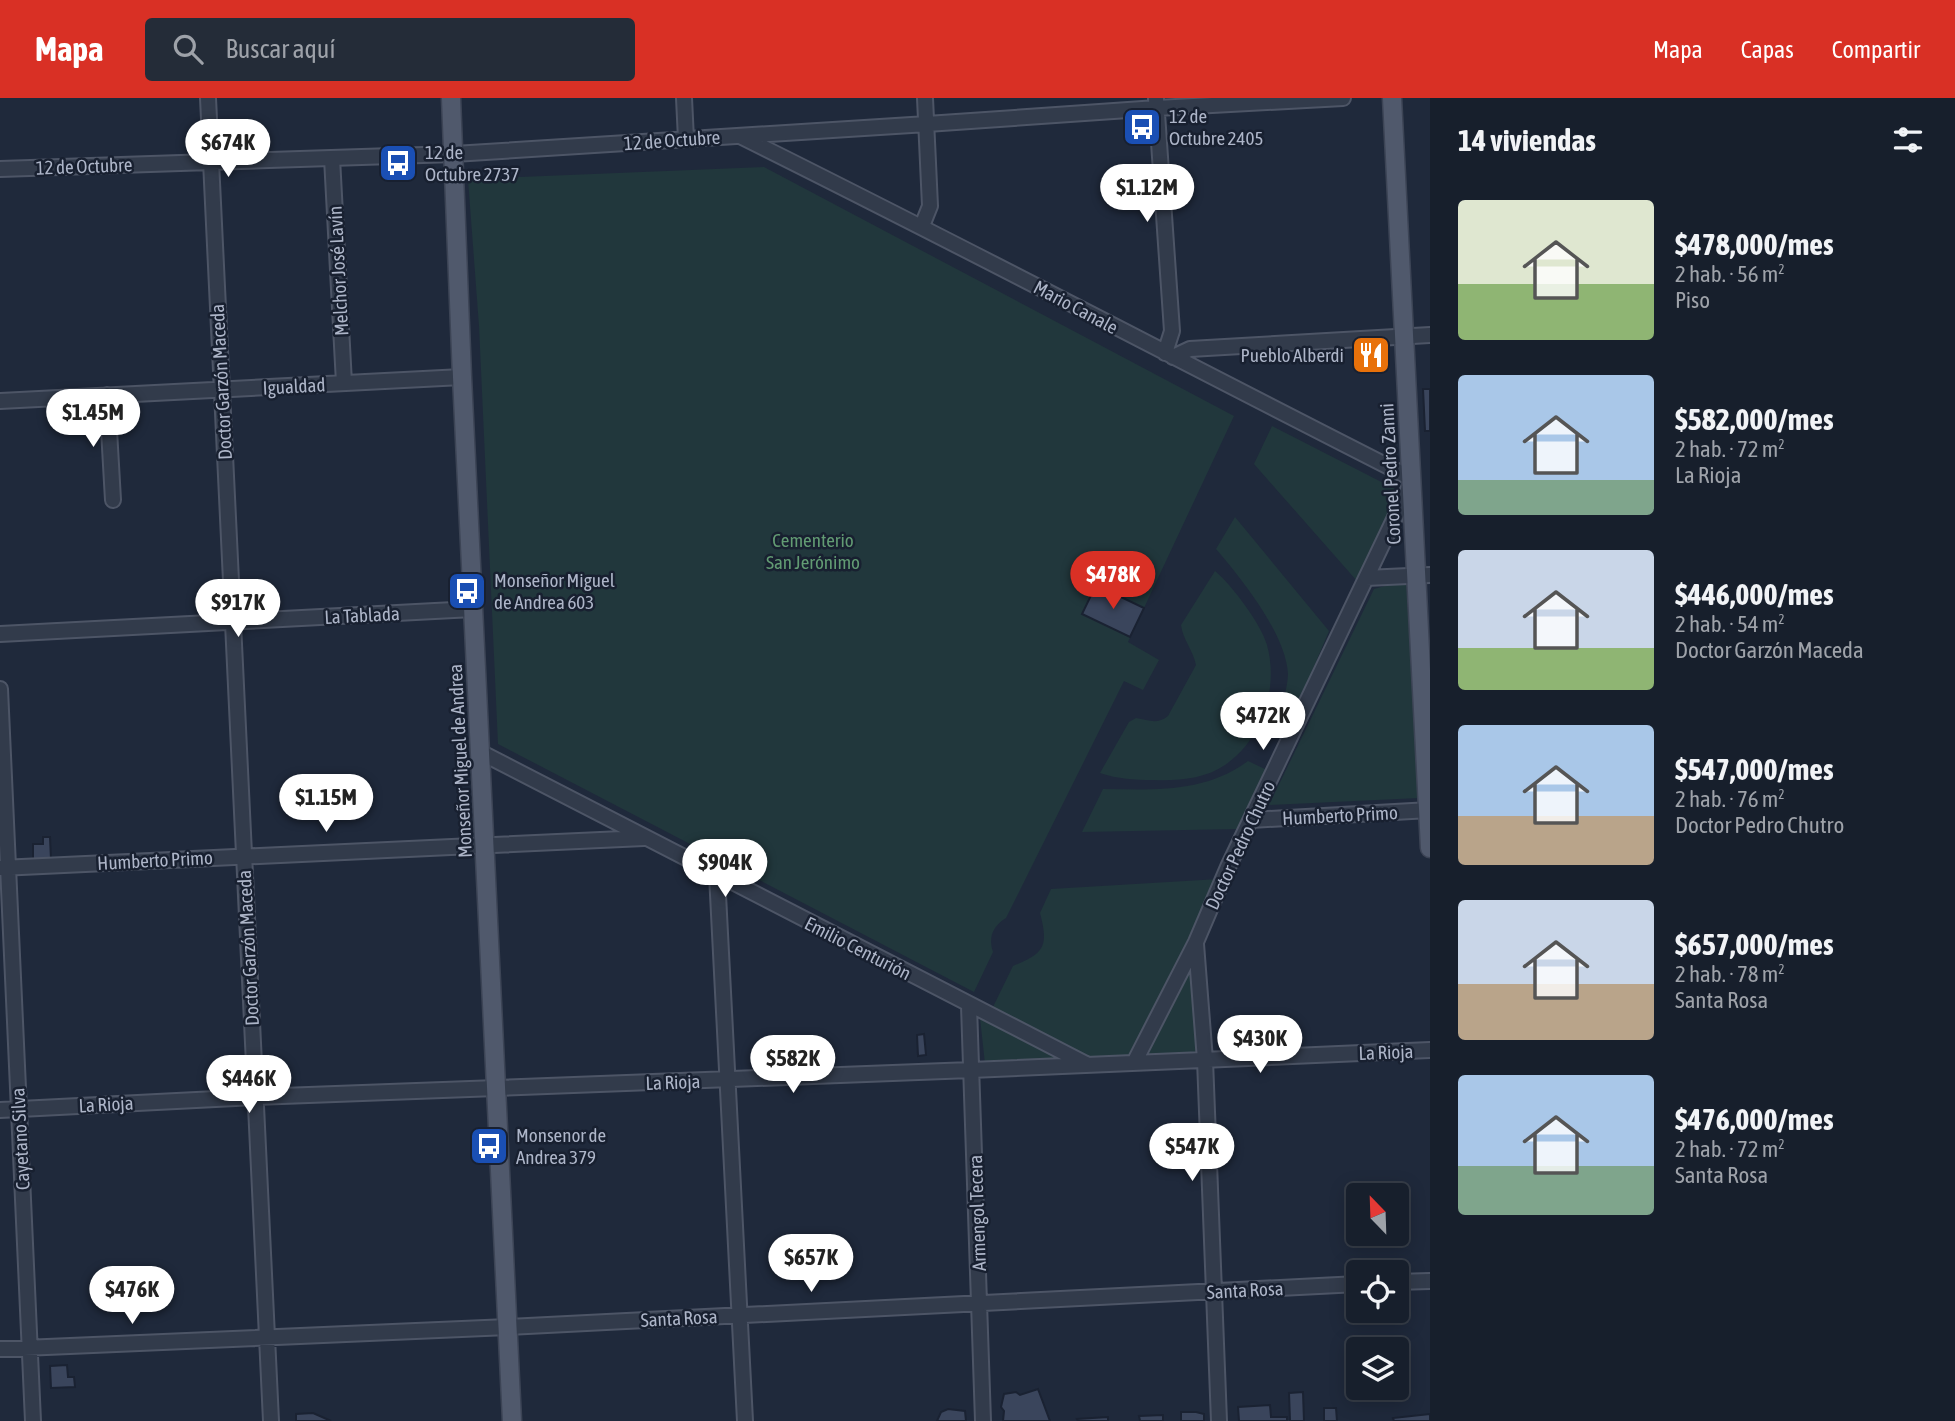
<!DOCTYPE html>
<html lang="es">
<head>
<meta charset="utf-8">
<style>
  :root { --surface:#171f2c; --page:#242c38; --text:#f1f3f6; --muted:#9ea2a9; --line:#363d48; --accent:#d93025 }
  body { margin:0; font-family:"Asap Condensed",sans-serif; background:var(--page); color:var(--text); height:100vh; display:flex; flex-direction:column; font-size:26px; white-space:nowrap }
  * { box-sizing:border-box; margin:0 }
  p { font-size:23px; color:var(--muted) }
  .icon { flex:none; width:38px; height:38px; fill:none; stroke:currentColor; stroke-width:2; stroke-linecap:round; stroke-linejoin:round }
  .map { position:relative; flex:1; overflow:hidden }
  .sheet { display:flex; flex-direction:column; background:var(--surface); width:525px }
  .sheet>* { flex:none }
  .needle { width:46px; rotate:337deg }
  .tools { position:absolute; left:1346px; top:1085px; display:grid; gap:14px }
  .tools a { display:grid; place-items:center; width:63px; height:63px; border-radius:7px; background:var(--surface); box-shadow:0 4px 18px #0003,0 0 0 2px var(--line); font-size:35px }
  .price { position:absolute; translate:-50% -60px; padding:0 16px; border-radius:24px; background:#fff; color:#222; font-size:23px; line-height:46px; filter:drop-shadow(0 2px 4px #0008) }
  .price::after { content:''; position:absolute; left:50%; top:42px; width:21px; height:16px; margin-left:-10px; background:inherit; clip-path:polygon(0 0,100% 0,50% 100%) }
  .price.selected { background:var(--accent); color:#fff }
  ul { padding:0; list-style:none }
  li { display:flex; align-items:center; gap:21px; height:175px; padding:0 28px }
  li span { display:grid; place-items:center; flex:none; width:196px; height:140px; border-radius:7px; color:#555 }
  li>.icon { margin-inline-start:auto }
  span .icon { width:84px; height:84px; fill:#fffc; stroke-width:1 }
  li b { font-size:30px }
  h2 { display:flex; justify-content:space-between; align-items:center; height:84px; padding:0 28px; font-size:30px }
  header { display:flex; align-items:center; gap:42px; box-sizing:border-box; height:98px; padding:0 35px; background:var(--accent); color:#fff }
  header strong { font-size:33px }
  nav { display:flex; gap:38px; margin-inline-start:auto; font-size:24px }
  .search { width:490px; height:63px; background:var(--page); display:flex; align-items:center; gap:18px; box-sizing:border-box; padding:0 24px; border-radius:7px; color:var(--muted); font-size:26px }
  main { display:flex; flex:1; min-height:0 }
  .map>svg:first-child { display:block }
  .green { fill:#21373c }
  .building { fill:#3a455c; stroke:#1a2232; stroke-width:2 }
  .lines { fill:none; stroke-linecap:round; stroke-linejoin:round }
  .minor-casing { stroke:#4d5566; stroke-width:18 }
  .major-casing { stroke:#3c4455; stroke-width:21 }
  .minor { stroke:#323b4b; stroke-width:14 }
  .major { stroke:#50596c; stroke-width:18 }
  .labels { text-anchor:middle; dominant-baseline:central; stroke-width:5; stroke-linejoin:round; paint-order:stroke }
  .poi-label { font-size:19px; fill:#adb5c8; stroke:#182030; text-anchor:start }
  .street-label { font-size:19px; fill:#adb5c8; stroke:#182030 }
  .park-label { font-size:19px; fill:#629b73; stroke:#182030 }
</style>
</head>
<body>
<header>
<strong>Mapa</strong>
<div class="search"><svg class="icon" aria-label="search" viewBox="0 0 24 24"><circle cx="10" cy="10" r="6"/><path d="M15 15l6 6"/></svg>Buscar aquí</div>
<nav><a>Mapa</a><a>Capas</a><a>Compartir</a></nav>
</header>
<main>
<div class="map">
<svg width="1430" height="1323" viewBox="0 0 1430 1323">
  <rect width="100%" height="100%" fill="#1f293b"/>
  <path class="green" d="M764 69 1234 318 1128 544 1159 562 1143 592 1124 583 1006 820C993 828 988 839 993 854L974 894 498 646 479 228 468 81Z
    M1272 328 1399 393 1357 483 1254 366Z
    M1235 419 1329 533 1299 604 1285 597C1286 590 1288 583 1288 576 1286 536 1241 480 1216 451Z
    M1215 473C1232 487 1261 526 1267 547 1279 590 1262 642 1225 667 1205 681 1177 683 1153 682 1134 682 1118 681 1100 675L1129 624 1136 620C1149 622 1157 627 1168 618L1196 567C1193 552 1183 542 1181 527Z
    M1406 482 1419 700 1269 707 1374 491Z
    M1248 663 1267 672 1238 731 1082 734 1103 691C1154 692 1205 695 1248 663Z
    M1219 781 1131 960 1089 962 993 909 1013 868C1044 855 1049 849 1040 815L1051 791Z
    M1190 872 1198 954 1148 957Z
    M980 920 1066 962 985 966Z"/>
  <path class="building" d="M1423 291H1430V333H1425Z
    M1096 487 1144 510 1130 539 1082 516Z
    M43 739H50L51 762H33V746H43Z
    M924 936 926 957 918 958 917 937Z
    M67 1267 68 1279H74L75 1289 51 1290 50 1268Z
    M1038 1291 1050 1323H1003L1004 1313 1001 1309 1004 1296 1016 1294 1020 1297Z
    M1303 1294 1304 1323H1290L1289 1295Z
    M1270 1307 1271 1319H1287V1323H1239L1238 1309Z
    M1324 1310H1336L1337 1323H1324Z
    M948 1311 965 1313 966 1323H937L941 1314Z
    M1181 1314H1196L1204 1316V1323H1181Z
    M313 1315 331 1323H296V1316Z
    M1430 1316V1323H1394L1393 1320Z
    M1163 1317V1323H1140L1139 1318Z
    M1108 1319V1323H1078L1077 1321Z"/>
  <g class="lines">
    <defs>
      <path id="minor" d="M208 0 271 1323
        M684 0 686 41
        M1156 1 1172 233 1165 255
        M742 39C966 150 1188 267 1411 380
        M332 60 344 285
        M0 71 454 56 927 26 1157 10 1343 0
        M922 128 930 108 925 0
        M1173 259 1190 251 1430 237
        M107 297 113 402
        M0 303 462 279
        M1366 480 1430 477
        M0 536 473 511
        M0 591 33 1323
        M480 654 1086 966
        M1251 722 1430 712
        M0 770 644 740
        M717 777 745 1323
        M1196 846 1205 962 1219 1323
        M969 908 983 1323
        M1134 965 1196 844 1228 769 1411 386
        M0 1012 255 999 971 972 1430 952
        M1396 1184 1430 1183
        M0 1251 508 1229 1358 1186"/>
      <path id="major" d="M451 0 462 279 512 1323
        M1392 0 1430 750"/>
    </defs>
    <use href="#minor" class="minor-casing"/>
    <use href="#major" class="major-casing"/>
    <use href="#minor" class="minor"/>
    <use href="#major" class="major"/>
  </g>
  <defs>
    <symbol id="bus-square" viewBox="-11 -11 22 22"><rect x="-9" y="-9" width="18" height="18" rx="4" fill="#1a4fb4" stroke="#182030"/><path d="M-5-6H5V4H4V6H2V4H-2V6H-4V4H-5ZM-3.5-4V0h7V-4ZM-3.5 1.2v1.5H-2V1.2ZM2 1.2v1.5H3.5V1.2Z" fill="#fff"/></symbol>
    <symbol id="restaurant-square" viewBox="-11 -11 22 22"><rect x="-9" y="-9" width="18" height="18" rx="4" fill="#e8710a" stroke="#182030"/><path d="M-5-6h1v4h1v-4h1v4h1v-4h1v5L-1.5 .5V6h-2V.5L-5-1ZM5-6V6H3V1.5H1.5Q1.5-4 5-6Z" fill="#fff"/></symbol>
  </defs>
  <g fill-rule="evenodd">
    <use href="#bus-square" x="1120" y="7" width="44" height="44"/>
    <use href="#bus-square" x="376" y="43" width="44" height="44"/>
    <use href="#restaurant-square" x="1349" y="235" width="44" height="44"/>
    <use href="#bus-square" x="445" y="471" width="44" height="44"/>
    <use href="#bus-square" x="467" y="1026" width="44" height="44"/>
  </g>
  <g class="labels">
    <g class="poi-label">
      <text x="1169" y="18">12 de<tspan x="1169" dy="22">Octubre 2405</tspan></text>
      <text x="425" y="54">12 de<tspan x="425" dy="22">Octubre 2737</tspan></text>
      <text x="1344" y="257" text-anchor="end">Pueblo Alberdi</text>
      <text x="494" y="482">Monseñor Miguel<tspan x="494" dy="22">de Andrea 603</tspan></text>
      <text x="516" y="1037">Monsenor de<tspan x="516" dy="22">Andrea 379</tspan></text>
    </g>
    <g class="street-label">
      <text transform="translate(672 42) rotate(-4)">12 de Octubre</text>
      <text transform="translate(84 68) rotate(-2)">12 de Octubre</text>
      <text transform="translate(338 173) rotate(-93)">Melchor José Lavín</text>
      <text transform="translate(1076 209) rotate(28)">Mario Canale</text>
      <text transform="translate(221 284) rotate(-93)">Doctor Garzón Maceda</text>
      <text transform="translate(294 288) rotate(-3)">Igualdad</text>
      <text transform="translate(1390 376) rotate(-93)">Coronel Pedro Zanni</text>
      <text transform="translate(362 517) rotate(-3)">La Tablada</text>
      <text transform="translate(460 663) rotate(-93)">Monseñor Miguel de Andrea</text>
      <text transform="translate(1340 717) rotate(-3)">Humberto Primo</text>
      <text transform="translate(1240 747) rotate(-65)">Doctor Pedro Chutro</text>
      <text transform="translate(155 762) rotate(-3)">Humberto Primo</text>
      <text transform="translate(248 850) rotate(-93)">Doctor Garzón Maceda</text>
      <text transform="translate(858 850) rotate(27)">Emilio Centurión</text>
      <text transform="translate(1386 954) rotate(-2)">La Rioja</text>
      <text transform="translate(673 984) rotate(-2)">La Rioja</text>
      <text transform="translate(106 1006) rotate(-3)">La Rioja</text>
      <text transform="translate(20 1041) rotate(-93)">Cayetano Silva</text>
      <text transform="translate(977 1115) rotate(-92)">Armengol Tecera</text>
      <text transform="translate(1245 1192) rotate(-3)">Santa Rosa</text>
      <text transform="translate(679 1220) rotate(-3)">Santa Rosa</text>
    </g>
    <g class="park-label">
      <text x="813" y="442">Cementerio<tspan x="813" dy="22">San Jerónimo</tspan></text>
    </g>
  </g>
</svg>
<div class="tools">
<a><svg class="needle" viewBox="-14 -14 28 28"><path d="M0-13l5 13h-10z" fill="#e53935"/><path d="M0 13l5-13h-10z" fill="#9ea2a9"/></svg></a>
<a><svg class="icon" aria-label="locate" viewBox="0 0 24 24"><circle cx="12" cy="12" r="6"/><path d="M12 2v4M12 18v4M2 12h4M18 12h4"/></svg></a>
<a><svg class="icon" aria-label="layers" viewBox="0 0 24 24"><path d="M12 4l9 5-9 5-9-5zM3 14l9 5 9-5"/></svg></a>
</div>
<b class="price" style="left:228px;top:81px">$674K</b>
<b class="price" style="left:1147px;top:126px">$1.12M</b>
<b class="price" style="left:93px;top:351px">$1.45M</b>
<b class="price selected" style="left:1113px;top:513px">$478K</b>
<b class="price" style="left:238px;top:541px">$917K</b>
<b class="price" style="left:1263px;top:654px">$472K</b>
<b class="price" style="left:326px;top:736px">$1.15M</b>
<b class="price" style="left:725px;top:801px">$904K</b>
<b class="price" style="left:1260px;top:977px">$430K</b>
<b class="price" style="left:793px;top:997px">$582K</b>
<b class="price" style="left:249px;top:1017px">$446K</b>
<b class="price" style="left:1192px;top:1085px">$547K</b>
<b class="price" style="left:811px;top:1196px">$657K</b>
<b class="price" style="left:132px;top:1228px">$476K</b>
</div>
<section class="sheet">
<h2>14 viviendas<svg class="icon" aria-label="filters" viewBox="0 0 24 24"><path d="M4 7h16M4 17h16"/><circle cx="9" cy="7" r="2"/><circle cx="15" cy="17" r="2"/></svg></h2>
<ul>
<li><span style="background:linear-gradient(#dfe7d0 60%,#8fb573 0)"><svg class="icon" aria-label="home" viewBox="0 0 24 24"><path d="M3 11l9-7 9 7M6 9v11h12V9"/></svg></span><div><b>$478,000/mes</b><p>2 hab. · 56 m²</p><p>Piso</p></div></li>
<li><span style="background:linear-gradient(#a9c7e8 75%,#7fa58c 0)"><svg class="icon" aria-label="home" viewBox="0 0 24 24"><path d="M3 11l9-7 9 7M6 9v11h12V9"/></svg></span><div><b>$582,000/mes</b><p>2 hab. · 72 m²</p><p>La Rioja</p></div></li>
<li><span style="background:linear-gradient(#c9d6e8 70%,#8fb573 0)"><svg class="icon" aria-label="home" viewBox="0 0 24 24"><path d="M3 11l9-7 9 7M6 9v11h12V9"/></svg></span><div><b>$446,000/mes</b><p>2 hab. · 54 m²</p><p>Doctor Garzón Maceda</p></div></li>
<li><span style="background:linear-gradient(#a9c7e8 65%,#b9a48a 0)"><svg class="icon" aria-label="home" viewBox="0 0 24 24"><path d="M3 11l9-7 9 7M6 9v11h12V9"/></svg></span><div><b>$547,000/mes</b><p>2 hab. · 76 m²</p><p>Doctor Pedro Chutro</p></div></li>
<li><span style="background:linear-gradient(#c9d6e8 60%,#b9a48a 0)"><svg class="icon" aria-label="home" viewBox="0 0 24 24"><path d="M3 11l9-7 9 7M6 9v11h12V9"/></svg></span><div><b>$657,000/mes</b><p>2 hab. · 78 m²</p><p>Santa Rosa</p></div></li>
<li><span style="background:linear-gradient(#a9c7e8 65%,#7fa58c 0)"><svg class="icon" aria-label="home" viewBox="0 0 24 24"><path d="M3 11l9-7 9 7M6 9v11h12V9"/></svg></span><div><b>$476,000/mes</b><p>2 hab. · 72 m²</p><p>Santa Rosa</p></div></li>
</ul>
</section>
</main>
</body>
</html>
